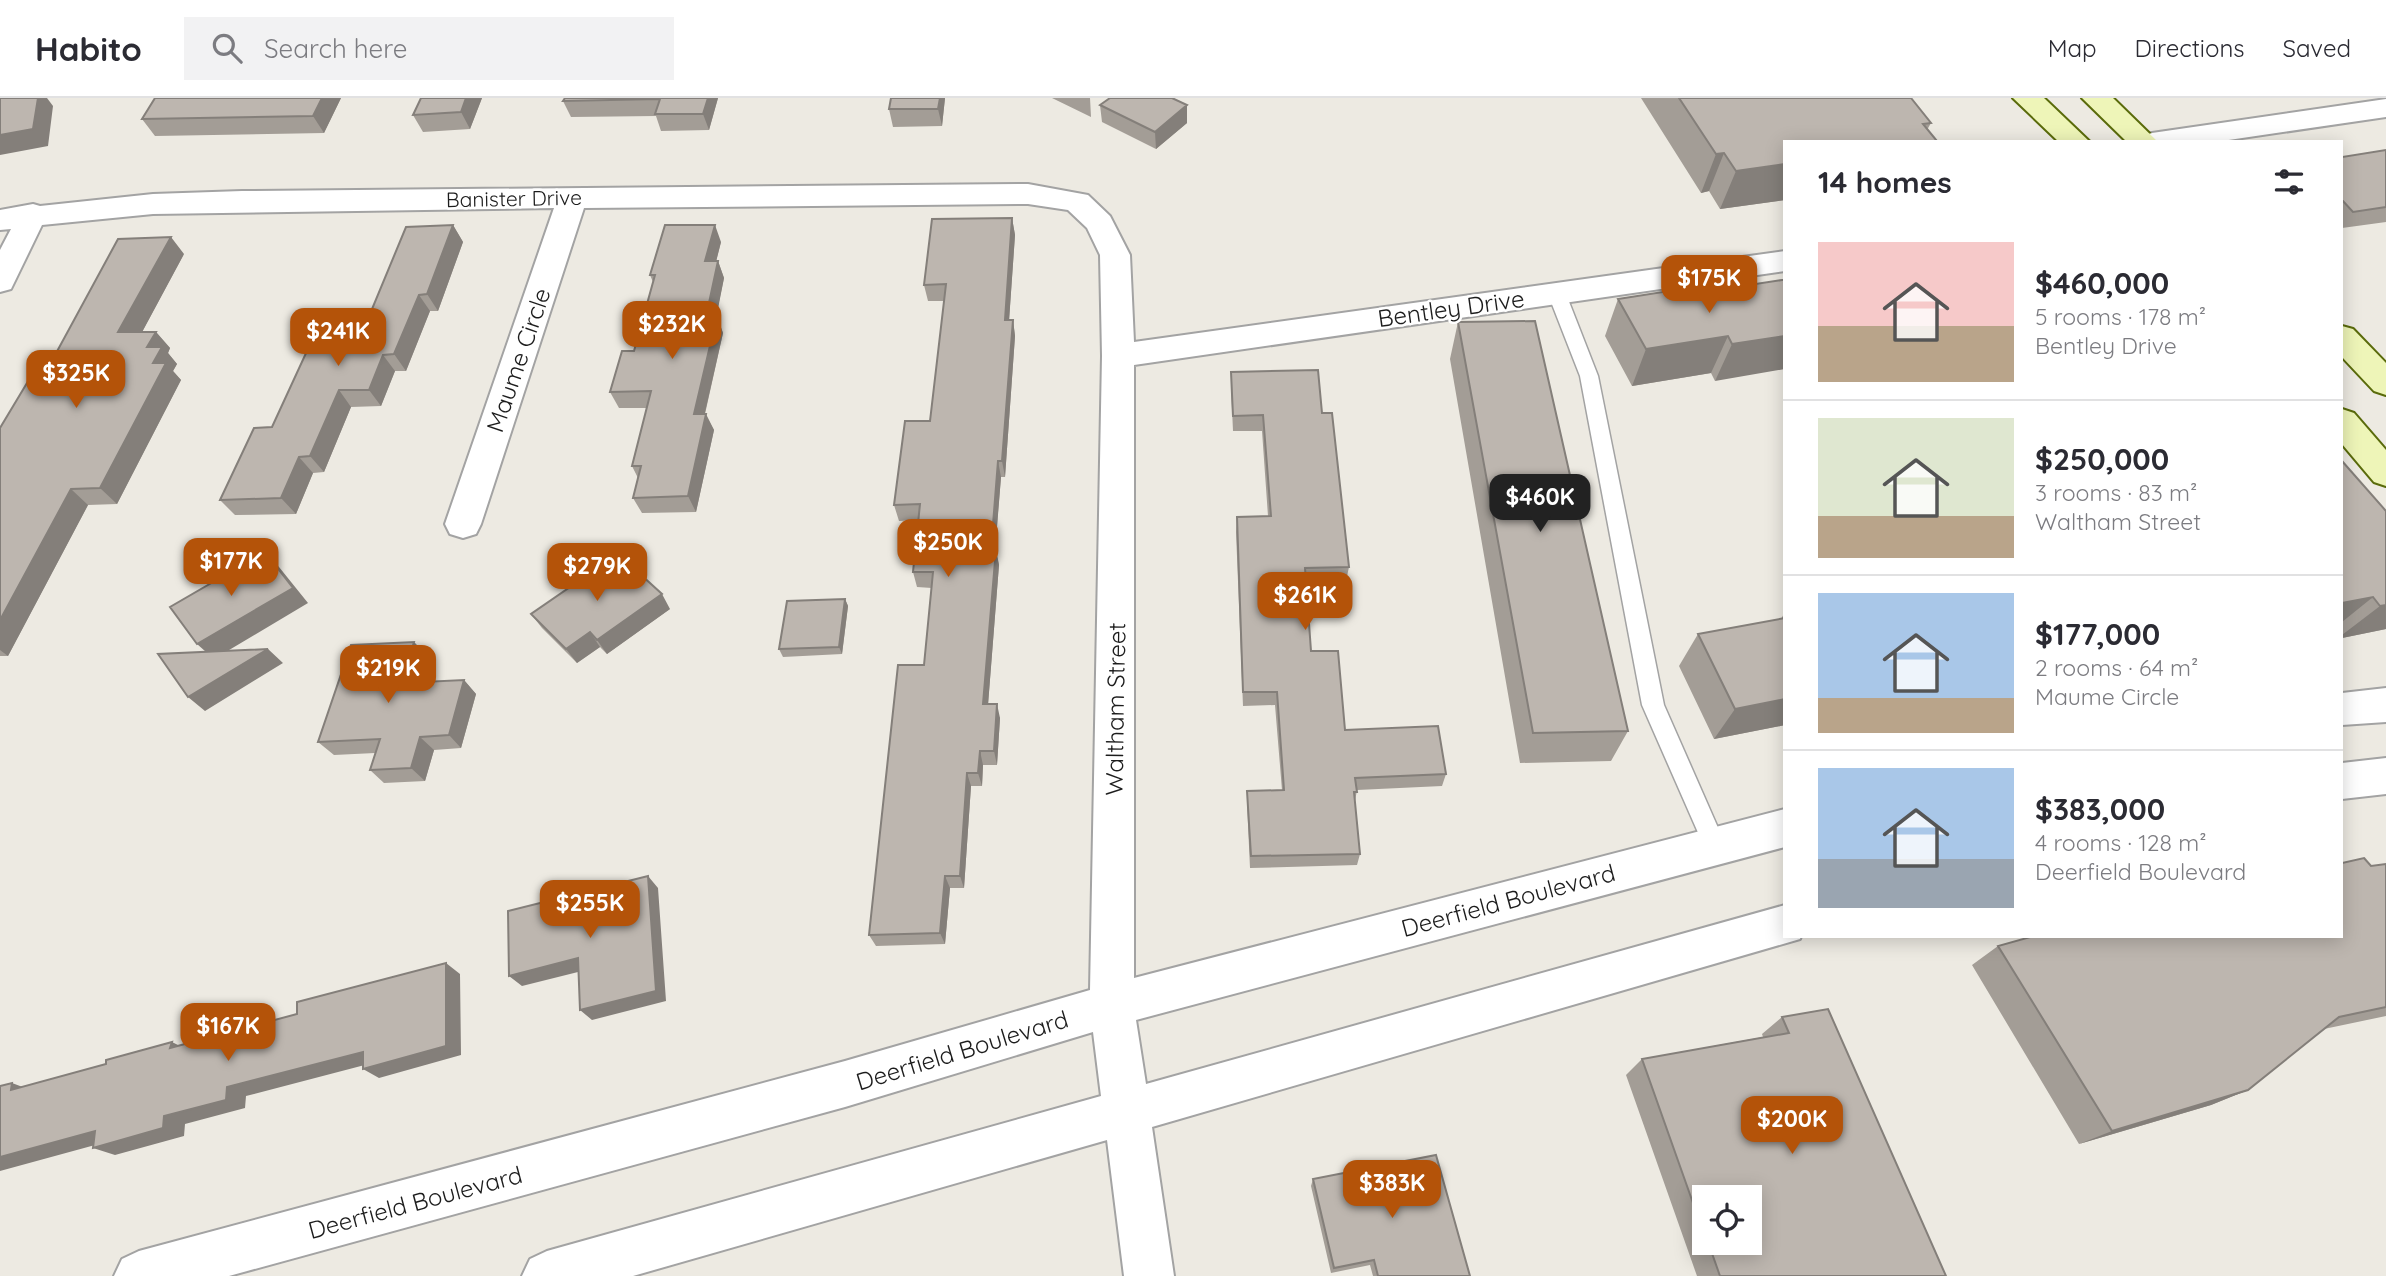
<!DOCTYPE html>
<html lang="en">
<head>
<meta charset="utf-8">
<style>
  :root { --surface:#fff; --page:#f2f2f3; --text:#2b2b33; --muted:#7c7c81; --line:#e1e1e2; --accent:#b45309 }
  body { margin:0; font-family:Quicksand,sans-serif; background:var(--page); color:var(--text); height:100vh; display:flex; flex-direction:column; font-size:26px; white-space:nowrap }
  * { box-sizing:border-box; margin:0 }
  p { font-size:23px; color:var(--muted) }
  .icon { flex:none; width:38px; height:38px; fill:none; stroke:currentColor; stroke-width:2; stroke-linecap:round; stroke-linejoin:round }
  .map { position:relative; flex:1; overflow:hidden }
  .panel { position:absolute; left:1783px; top:42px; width:560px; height:798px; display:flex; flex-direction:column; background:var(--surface); border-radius:0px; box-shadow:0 4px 18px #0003 }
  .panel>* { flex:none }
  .tools { position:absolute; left:1692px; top:1087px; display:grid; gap:14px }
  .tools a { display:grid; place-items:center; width:70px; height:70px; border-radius:0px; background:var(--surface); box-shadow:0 4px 18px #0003; font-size:35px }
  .price { position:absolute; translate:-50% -60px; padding:0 16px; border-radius:14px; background:var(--accent); color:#fff; font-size:23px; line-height:46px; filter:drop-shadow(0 2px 4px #0008) }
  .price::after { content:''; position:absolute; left:50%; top:42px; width:21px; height:16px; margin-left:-10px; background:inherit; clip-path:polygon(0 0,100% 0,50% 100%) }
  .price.selected { background:#222; color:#fff }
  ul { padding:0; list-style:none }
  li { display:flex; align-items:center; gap:21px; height:175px; padding:0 35px }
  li+li { border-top:2px solid var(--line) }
  li span { display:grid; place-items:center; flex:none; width:196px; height:140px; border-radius:0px; color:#555 }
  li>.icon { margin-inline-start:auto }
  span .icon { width:84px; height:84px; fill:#fffc; stroke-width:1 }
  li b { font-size:30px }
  h2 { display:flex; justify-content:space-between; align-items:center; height:84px; padding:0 35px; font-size:30px }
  header { display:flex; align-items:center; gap:42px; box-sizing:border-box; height:98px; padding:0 35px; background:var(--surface); border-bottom:2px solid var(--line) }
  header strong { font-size:33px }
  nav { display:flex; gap:38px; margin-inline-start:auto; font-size:24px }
  .search { width:490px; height:63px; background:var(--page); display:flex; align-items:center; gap:18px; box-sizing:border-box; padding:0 24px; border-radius:0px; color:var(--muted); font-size:26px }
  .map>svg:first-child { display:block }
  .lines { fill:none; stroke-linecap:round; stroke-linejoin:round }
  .lane-casing { stroke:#a3a3a3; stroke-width:3 }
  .street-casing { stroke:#a3a3a3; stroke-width:4 }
  .secondary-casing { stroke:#5a6b0b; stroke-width:4 }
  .lane { fill:#fff; fill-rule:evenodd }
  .street { fill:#fff; fill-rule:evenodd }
  .secondary { fill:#eef5b8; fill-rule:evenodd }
  .wall { fill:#a39d96; fill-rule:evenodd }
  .shaded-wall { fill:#847f7a }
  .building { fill:#bdb6af; stroke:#847f7a; stroke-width:2 }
  .labels { text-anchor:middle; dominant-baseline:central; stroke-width:5; stroke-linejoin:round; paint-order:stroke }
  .far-street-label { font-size:21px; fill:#1c1c1c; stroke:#fff }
  .street-label { font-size:24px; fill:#1c1c1c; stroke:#fff }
</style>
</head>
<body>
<header>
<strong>Habito</strong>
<div class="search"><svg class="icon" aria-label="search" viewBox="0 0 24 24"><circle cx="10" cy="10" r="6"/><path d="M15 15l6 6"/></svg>Search here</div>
<nav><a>Map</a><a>Directions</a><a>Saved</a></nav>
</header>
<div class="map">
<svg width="2386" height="1178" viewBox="0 0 2386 1178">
  <rect width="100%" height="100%" fill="#edeae2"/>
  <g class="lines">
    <defs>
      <path id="lane" d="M1557 190 1566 196 1598 278 1664 607 1726 748 1723 755 1715 758 1707 755 1642 607 1580 278 1548 196Z"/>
      <path id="street" d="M2386 1V19L2215 44H2138L2142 38 2152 35Z
        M1028 86 1088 97 1110 118 1130 157 1134 244 1785 153V173L1134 267V880L1785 711V749L1136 922 1146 986 1785 807V838H1801L1800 841 1152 1029 1174 1178H1124L1107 1042 633 1178H522L530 1161 547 1153 1101 998 1093 934 845 1009 229 1178H114L122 1161 139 1153 845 963 1090 892 1102 258 1100 157 1087 130 1068 112 1028 106 584 110 481 426 476 436 463 440 450 436 445 426 554 110 153 116 42 127 11 191 0 194V152L11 131 0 132V112L33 106 40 108 153 96 242 93Z
        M2386 590V624L2342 627V595Z
        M2386 660V696L2342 701V665Z"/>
      <path id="secondary" d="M2013 0H2044L2090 44H2059Z
        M2082 0H2113L2158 44H2127Z
        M2342 228 2353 231 2386 265V297L2374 293 2342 259Z
        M2342 311 2354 315 2386 352V388L2374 384 2342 346Z"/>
    </defs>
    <use href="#lane" class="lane-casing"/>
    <use href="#street" class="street-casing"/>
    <use href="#secondary" class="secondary-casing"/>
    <use href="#lane" class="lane"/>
    <use href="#street" class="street"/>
    <use href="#secondary" class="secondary"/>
  </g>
  <path class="wall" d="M341 0 324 35 155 38 142 21Z
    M421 0H482L470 31 423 34 413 17Z
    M718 0 709 32 661 33 656 18 571 19 563 3Z
    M945 0 942 28 893 29 889 11Z
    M1052 0H1090L1091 19Z
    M1641 0H1911L1931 25 1927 32 1785 44V102L1720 111 1709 93 1701 95Z
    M1100 7H1187V25L1156 51 1102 24Z
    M2386 52V124L2342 130V59Z
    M1012 120 1015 137 1009 222H1013L1015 238 1005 379H1001L995 451 999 467 988 606 1000 620 997 667H983L982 688H971L964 790H950L945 846 876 848 869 837 924 567 932 490 917 489 913 474 918 422 899 423 894 407 930 323 944 203H928L924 187Z
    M453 127 463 144 438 213H430L406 273H395L381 308 351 309 324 374 313 375 296 416 235 417 220 402 272 329 370 216Z
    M721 144 716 163H718L724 180 716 218 723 235 705 316 714 332 696 414 642 415 633 400 638 380 632 368 647 310H619L610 294 634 253 653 184 650 177Z
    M184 156 142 234H156L170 250 168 255 177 266 173 273 181 282 117 406 88 407 8 558H0V330L48 270Z
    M1785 182 1715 283 1711 275 1632 288 1605 238 1618 201 1704 194Z
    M1458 224 1628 633 1611 663 1520 665 1450 261Z
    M1231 274 1322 315 1349 469 1346 483 1306 484 1311 553 1345 632 1446 676 1442 688 1357 692 1355 703 1360 756 1357 767 1250 770 1247 705V693L1282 692 1275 607 1243 608 1236 434 1237 419 1268 418 1262 333H1233L1231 289Z
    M2342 363 2386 531 2342 540Z
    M845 501 848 508 842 556 783 559 779 551Z
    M670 511 607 556 600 549 577 565 542 530 531 516Z
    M1785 514V627L1714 641 1679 568 1698 536 1781 521Z
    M414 544 427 558 419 584 464 582 476 596 461 650 434 652 425 683 384 685 370 672 375 655 334 657 318 644Z
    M2386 766V918L2324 931 2248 992 2211 1007 2079 1046 1972 867 1998 848Z
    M1782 919 1946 1178H1697L1626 977 1642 961 1763 939 1762 936ZM1704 1099 1750 1144H1704Z
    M1313 1081 1470 1178H1373L1370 1167 1331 1175 1311 1088Z"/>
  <path class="shaded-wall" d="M38 0H47L53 8 48 48 0 57V37Z
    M322 0H341L324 35 313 18Z
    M466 0H482L470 31 461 14Z
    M708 0H718L709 32 703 16Z
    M940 0H945L942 28 938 11Z
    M1187 7V25L1156 51 1155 34Z
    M1724 55 1709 93 1701 95 1716 56Z
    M1785 66V102L1720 111 1736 73Z
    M1012 120 1015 137 1008 238 1005 222Z
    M453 127 463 144 438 213 427 196Z
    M715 127 721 144 712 180 705 163Z
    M171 139 184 156 133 251 118 234Z
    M718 163 724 180 715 226 717 218 723 235 701 332 694 316 706 219Z
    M419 197 430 213 406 273 394 256Z
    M1013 222 1015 238 1005 379 1002 363Z
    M156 234 170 250 168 255 177 266 173 273 181 282 117 406 100 390 153 265 147 249Z
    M1728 238 1711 275 1632 288 1646 251Z
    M1785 238V271L1715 283 1732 246Z
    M383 257 395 273 381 308 369 292Z
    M339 292 351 309 324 374 310 358Z
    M706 316 714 332 696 414 688 398Z
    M299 359 313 375 296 416 281 400Z
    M998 363 1001 379 994 467 991 452Z
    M71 391 88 407 8 558 0 552V522Z
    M996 451 999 467 987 620 983 606Z
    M265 454 279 469 308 505 214 561 197 546Z
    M662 496 670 511 607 556 597 542Z
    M2373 499 2342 524V505Z
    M845 501 848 508 842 556 839 549Z
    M2386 507V531L2342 540V537L2380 508Z
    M590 534 600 549 577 565 566 551Z
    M414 544 427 558 415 599 402 585Z
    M268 551 283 565 205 613 188 599Z
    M464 582 476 596 461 650 449 637Z
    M1785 601V627L1714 641 1735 611Z
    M997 606 1000 620 997 667 994 653Z
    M420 639 434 652 425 683 411 670Z
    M980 653 983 667 982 688 978 675Z
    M967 675 971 688 964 790 960 778Z
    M648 778 658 790 666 903 592 922 580 912Z
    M945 778 950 790 945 846 940 835Z
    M578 860 590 871 522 888 509 878Z
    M446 865 460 876 461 957 379 980 363 971Z
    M172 944 192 954 170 950Z
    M363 954 380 963 246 998 245 1010 185 1026 184 1038 115 1057 93 1050 227 989Z
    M12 985 36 994 11 992Z
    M2248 992 2211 1007 2079 1046 2112 1033Z
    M95 1033 117 1041 0 1073V1059Z"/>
  <path class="building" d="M0 0H38L33 31 0 37Z
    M155 0H322L313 18 142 21Z
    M421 0H466L461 14 413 17Z
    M565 0H708L703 16H655L660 1 563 3Z
    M891 0H940L938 11H889Z
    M1110 0H1172L1187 7 1155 34 1100 7Z
    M1679 0H1911L1931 25 1923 26 1937 43 1785 44V66L1736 73 1724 55 1716 56Z
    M2386 52V109L2353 114 2342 102V59Z
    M1012 120 1005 222H1013L1002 363H998L991 452 996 451 983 606H997L994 653H980L978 675H967L960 778H945L940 835 869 837 898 567H924L933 474H913L920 406 894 407 905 323H930L946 186 924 187 932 121Z
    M453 127 427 196 419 197 394 256 383 257 369 292H339L310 358 299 359 281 400 220 402 254 330 272 329 324 216H370L406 129Z
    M665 127H715L705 163H718L706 219 717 218 694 316H706L688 398 633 400 641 368H632L651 293 610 294 622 253H634L655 177H650Z
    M171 139 118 234H156L147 249H162L153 265H166L100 390 71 391 0 522V330L36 270H48L118 141Z
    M1782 182H1785V238L1732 246 1728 238 1646 251 1618 201 1701 188 1704 194Z
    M1535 223 1628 633 1533 635 1458 224Z
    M1318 272 1322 315H1332L1349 469 1305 470 1311 553H1338L1345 632 1438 628 1446 676 1355 680 1357 694H1354L1360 756 1251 758 1247 693 1284 692 1277 594H1243L1237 419 1271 418 1263 317 1233 318 1231 274Z
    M2342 363 2386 413V507L2380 508 2373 499 2342 505Z
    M265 454 293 490 197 546 170 509Z
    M618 456 662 496 597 542 590 534 566 551 531 516Z
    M845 501 839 549 779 551 787 503Z
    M1785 520V601L1735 611 1698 536Z
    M414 544 402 585 464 582 449 637 420 639 411 670 370 672 380 641 318 644 351 547Z
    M268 551 188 599 158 556Z
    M2364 760 2371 768 2386 766V909L2339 919 2248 992 2112 1033 1998 848 2034 838H2342V765Z
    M648 778 656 893 580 912 578 860 509 878 508 813Z
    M446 865V948L363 971V954L227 989 226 1002 164 1018 163 1030 93 1050 95 1033 0 1059V988L12 985 11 992 106 966V962L172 944 170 950 297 916V904Z
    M1828 911 1946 1178H1720L1708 1144H1750V1099H1704V1136L1642 961 1789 935 1782 919Z
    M1436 1057 1470 1178H1378L1374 1162 1334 1170 1313 1081Z"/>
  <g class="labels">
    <g class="far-street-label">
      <text transform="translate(514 100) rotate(-1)">Banister Drive</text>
    </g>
    <g class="street-label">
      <text transform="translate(1451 210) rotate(-8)">Bentley Drive</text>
      <text transform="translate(518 262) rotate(-71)">Maume Circle</text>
      <text transform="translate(1115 611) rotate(-89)">Waltham Street</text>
      <text transform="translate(1508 802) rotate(-15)">Deerfield Boulevard</text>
      <text transform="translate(962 952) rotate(-17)">Deerfield Boulevard</text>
      <text transform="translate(415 1104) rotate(-15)">Deerfield Boulevard</text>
    </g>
  </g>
</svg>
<div class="tools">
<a><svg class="icon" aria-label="locate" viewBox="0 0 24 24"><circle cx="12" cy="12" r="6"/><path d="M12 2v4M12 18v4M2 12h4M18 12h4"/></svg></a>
</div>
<b class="price" style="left:1709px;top:217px">$175K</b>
<b class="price" style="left:672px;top:263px">$232K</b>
<b class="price" style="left:338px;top:270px">$241K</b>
<b class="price" style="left:76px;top:312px">$325K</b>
<b class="price selected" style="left:1540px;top:436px">$460K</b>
<b class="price" style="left:948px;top:481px">$250K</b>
<b class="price" style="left:231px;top:500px">$177K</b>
<b class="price" style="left:597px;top:505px">$279K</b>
<b class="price" style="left:1305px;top:534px">$261K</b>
<b class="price" style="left:388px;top:607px">$219K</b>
<b class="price" style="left:590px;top:842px">$255K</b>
<b class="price" style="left:228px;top:965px">$167K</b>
<b class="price" style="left:1792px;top:1058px">$200K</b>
<b class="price" style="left:1392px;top:1122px">$383K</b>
<section class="panel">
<h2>14 homes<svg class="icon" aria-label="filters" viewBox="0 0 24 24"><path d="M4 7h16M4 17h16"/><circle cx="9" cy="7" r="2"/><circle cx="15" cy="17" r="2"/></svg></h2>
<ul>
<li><span style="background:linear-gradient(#f6c9c9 60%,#b9a48a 0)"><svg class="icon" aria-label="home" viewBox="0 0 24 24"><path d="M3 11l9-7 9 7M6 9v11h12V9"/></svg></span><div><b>$460,000</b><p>5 rooms · 178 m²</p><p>Bentley Drive</p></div></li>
<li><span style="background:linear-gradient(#dfe7d0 70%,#b9a48a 0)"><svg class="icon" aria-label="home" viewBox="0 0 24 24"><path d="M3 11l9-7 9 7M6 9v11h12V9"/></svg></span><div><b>$250,000</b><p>3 rooms · 83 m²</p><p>Waltham Street</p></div></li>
<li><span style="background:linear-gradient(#a9c7e8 75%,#b9a48a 0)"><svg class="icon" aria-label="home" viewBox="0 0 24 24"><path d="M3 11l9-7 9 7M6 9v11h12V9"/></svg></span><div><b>$177,000</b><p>2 rooms · 64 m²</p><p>Maume Circle</p></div></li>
<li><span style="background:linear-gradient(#a9c7e8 65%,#9aa5b1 0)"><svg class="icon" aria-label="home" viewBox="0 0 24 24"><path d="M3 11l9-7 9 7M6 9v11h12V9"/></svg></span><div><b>$383,000</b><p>4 rooms · 128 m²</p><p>Deerfield Boulevard</p></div></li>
</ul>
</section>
</div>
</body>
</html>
